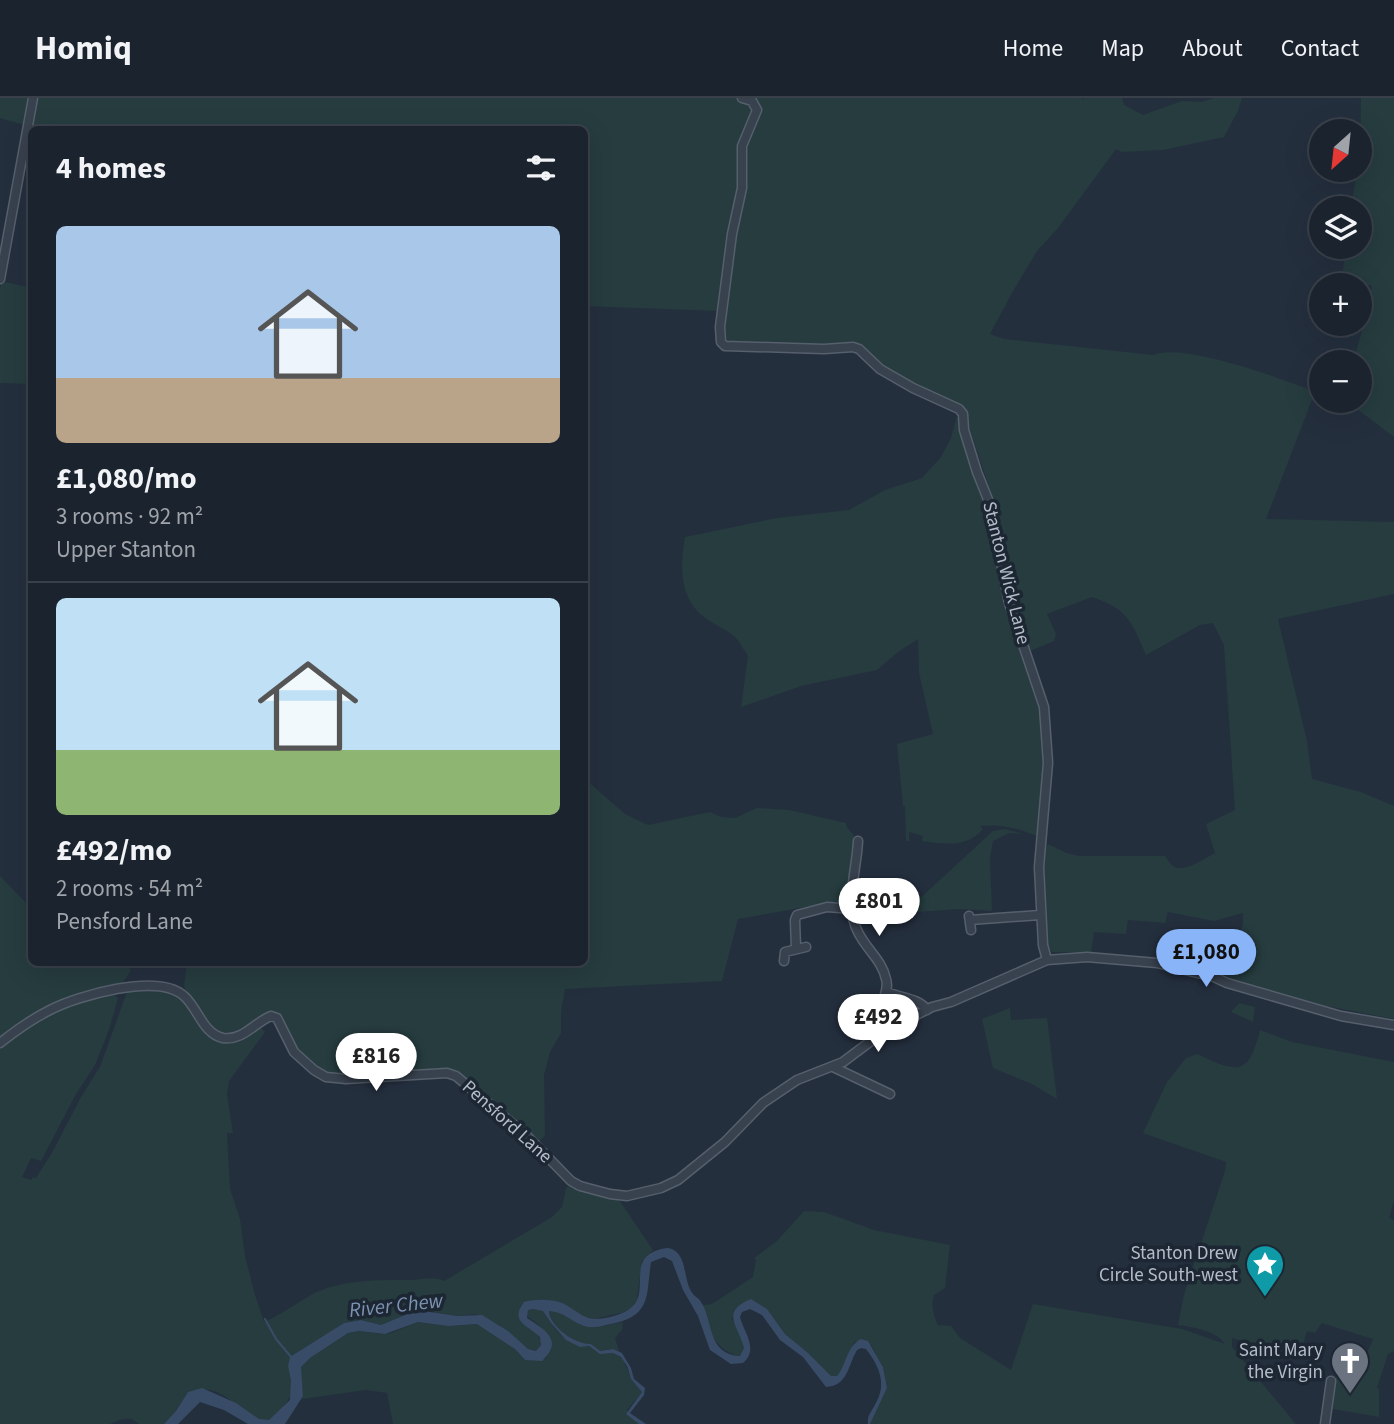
<!DOCTYPE html>
<html lang="en">
<head>
<meta charset="utf-8">
<style>
  :root { --surface:#1b232e; --page:#282f3a; --text:#f1f3f6; --muted:#a0a4aa; --line:#39404a; --accent:#8ab4f8 }
  body { margin:0; font-family:"Source Sans 3",sans-serif; background:var(--page); color:var(--text); height:100vh; display:flex; flex-direction:column; font-size:26px; white-space:nowrap }
  * { box-sizing:border-box; margin:0 }
  p { font-size:23px; color:var(--muted) }
  .icon { flex:none; width:38px; height:38px; fill:none; stroke:currentColor; stroke-width:2; stroke-linecap:round; stroke-linejoin:round }
  .map { position:relative; flex:1; overflow:hidden }
  .sheet { position:absolute; left:28px; top:28px; width:560px; height:840px; display:flex; flex-direction:column; background:var(--surface); border-radius:10px; box-shadow:0 7px 28px #0002,0 0 0 2px var(--line) }
  .sheet>* { flex:none }
  .needle { width:46px; rotate:207deg }
  .controls { position:absolute; left:1309px; top:21px; display:grid; gap:14px }
  .controls a { display:grid; place-items:center; width:63px; height:63px; border-radius:50%; background:var(--surface); box-shadow:0 7px 28px #0002,0 0 0 2px var(--line); font-size:35px }
  .price { position:absolute; translate:-50% -60px; padding:0 16px; border-radius:24px; background:#fff; color:#222; font-size:23px; line-height:46px; filter:drop-shadow(0 2px 4px #0008) }
  .price::after { content:''; position:absolute; left:50%; top:42px; width:21px; height:16px; margin-left:-10px; background:inherit; clip-path:polygon(0 0,100% 0,50% 100%) }
  .price.active { background:var(--accent); color:#111 }
  ul { padding:0; list-style:none }
  li { display:grid; align-content:center; gap:14px; height:371px; padding:0 28px }
  li+li { border-top:2px solid var(--line) }
  li span { display:grid; place-items:center; height:217px; border-radius:10px; color:#555 }
  li>.icon { margin-inline-start:auto }
  span .icon { width:126px; height:126px; fill:#fffc; stroke-width:1 }
  li b { font-size:30px }
  h2 { display:flex; justify-content:space-between; align-items:center; height:84px; padding:0 28px; font-size:30px }
  header { display:flex; align-items:center; gap:42px; box-sizing:border-box; height:98px; padding:0 35px; background:var(--surface); border-bottom:2px solid var(--line) }
  header strong { font-size:33px }
  nav { display:flex; gap:38px; margin-inline-start:auto; font-size:24px }
  .map>svg:first-child { display:block }
  .green { fill:#263c3f }
  .water { fill:#394c67 }
  .lines { fill:none; stroke-linecap:round; stroke-linejoin:round }
  .stream { stroke:#394c67; stroke-width:2 }
  .minor-casing { stroke:#565f6c; stroke-width:11 }
  .minor { stroke:#38414e; stroke-width:8 }
  .labels { text-anchor:middle; dominant-baseline:central; stroke-width:7; stroke-linejoin:round; paint-order:stroke }
  .street-label { font-size:19px; fill:#b4bcc9; stroke:#1d2633 }
  .poi-label { font-size:19px; fill:#b4bcc9; stroke:#1d2633; text-anchor:end }
  .water-label { font-size:21px; font-style:italic; fill:#7c92b1; stroke:#1d2633 }
</style>
</head>
<body>
<header>
<strong>Homiq</strong>
<nav><a>Home</a><a>Map</a><a>About</a><a>Contact</a></nav>
</header>
<div class="map">
<svg width="1394" height="1326" viewBox="0 0 1394 1326">
  <rect width="100%" height="100%" fill="#242f3e"/>
  <path class="green" d="M0 0H28L24 27 0 20Z
    M36 0H735L745 4 751 10V19L718 213 585 208 584 32H32L31 54H27Z
    M753 0H1082L1083 2 1084 0H1122L1124 7 1143 17 1182 3 1202 4 1214 0H1242L1238 13 1224 39 1163 52 1122 54 1116 51 1058 130 1037 153 1013 193 990 236 1004 241 1153 257C1183 244 1283 281 1315 294L1266 421 1394 424V496L1278 521 1307 643 1312 681 1361 694 1394 708V921L1326 908 1271 894 1258 888 1238 885 1220 877C1226 855 1245 840 1243 815L1214 823 1168 814 1165 825 1128 822 1126 836 1094 834 1091 855 1052 854 1047 847C1046 826 1038 761 1048 746L1066 755 1079 758H1165C1167 761 1169 764 1172 767 1182 777 1205 760 1215 755L1206 726 1235 712 1224 547 1213 525 1200 527 1146 557C1131 523 1129 512 1092 499L1047 516 1056 536 1054 543 1030 553 1014 506 993 401 969 329V319L962 307 898 277 876 263 860 245 821 247 731 244C723 240 724 233 724 224L737 127 746 85V51L748 41 759 15Z
    M1361 0H1394V339L1353 308 1340 303H1360V264H1353L1365 222 1372 188 1342 180 1346 149H1360V110H1351L1357 72H1360Z
    M6 184 31 190V286L0 285V192L1 186Z
    M958 314 988 408 1007 507 1042 612 1045 664 1039 739C1018 730 1003 726 980 728L983 731C967 750 945 746 922 743L923 738 909 734V743H906L905 708H903L897 646 933 636 919 575 918 541 898 554 877 572 801 588 741 609 748 558C744 552 740 545 736 540 727 531 714 527 704 519 679 500 680 467 685 439L777 420 849 412 885 392 922 380 941 359 951 340Z
    M585 681 625 716 648 727 710 714 721 719 735 720 757 710 789 712 846 725V728L855 739 849 806 834 804 738 821 722 883 565 891 561 914V935L550 954 544 977 545 1038 537 1045 489 1003 460 974 450 971 353 977 328 975 317 970 297 952 278 914C273 915 266 915 262 918 246 926 229 945 212 928L186 893 184 887 187 865 584 864Z
    M1005 731 1023 736 1009 735 993 743 990 760 992 813 959 811 904 815 993 733Z
    M0 778 31 810 32 864 124 865 131 872 123 885 98 892 0 941Z
    M128 891 174 895 183 901 209 935 245 939 261 930 265 934 229 983 227 996 233 1035H227L230 1091 240 1121 245 1158 255 1197 264 1224C281 1217 295 1206 311 1197 341 1181 379 1182 412 1182 423 1181 434 1178 444 1183L552 1119 562 1109 566 1090 570 1088 617 1099 653 1152 642 1163 637 1201 632 1209 625 1214 594 1221 585 1219 559 1204H524L520 1210 541 1242V1247L536 1253 528 1251 499 1227 476 1216 457 1218 430 1214 411 1215 381 1227 361 1222 344 1225 316 1245 302 1251 288 1267C295 1287 294 1298 280 1313 275 1318 270 1324 262 1322 233 1313 225 1283 188 1294L176 1313 164 1326H139C130 1317 121 1321 110 1326H0V948L50 916 111 894 118 900 109 932 95 967 76 996 41 1063 31 1060 22 1079 31 1082 33 1079 36 1080 53 1053 81 999 100 969Z
    M1239 905 1255 909 1253 924 1231 914Z
    M1010 910 1011 922 1047 920 1057 1001 1032 986 993 970 982 921Z
    M1260 932 1292 944 1394 964V1103L1389 1120 1394 1122V1253L1388 1256 1377 1290 1379 1291V1319L1333 1311C1331 1298 1333 1289 1337 1276L1341 1277 1349 1251 1366 1258 1373 1241 1322 1225 1315 1235 1307 1233 1299 1260 1232 1240V1249L1296 1326H870L887 1289 883 1269 871 1247 855 1244C847 1256 845 1268 837 1278H831L808 1255 785 1236 767 1211 750 1201 737 1210 732 1220 744 1247 743 1256 739 1258C715 1253 706 1228 703 1207L712 1206 753 1179 756 1161H753L777 1143 804 1113 824 1114 874 1132 950 1147 945 1190 934 1197C931 1209 933 1216 938 1227L951 1228 960 1240 1011 1272 1033 1206 1182 1231 1225 1246C1217 1233 1193 1229 1178 1227L1184 1197 1225 1073 1226 1064 1143 1035 1167 984 1186 960 1197 956C1238 975 1248 979 1260 932Z
    M533 1211 543 1213C552 1229 569 1251 589 1248 598 1254 601 1256 613 1255L623 1261 631 1281 642 1294 627 1312 639 1326H393L387 1295 366 1292 302 1301 303 1294 300 1270 310 1260 348 1235 359 1233 379 1236 391 1235 418 1224 448 1228 477 1226 488 1231 515 1251 525 1262 546 1261 550 1252 539 1227 527 1218 528 1212Z
    M549 1212C565 1215 570 1223 584 1228 596 1232 611 1226 623 1224L622 1232 615 1240 619 1253 610 1251 599 1253 591 1246C575 1248 550 1228 549 1212Z"/>
  <path class="water" d="M668 1150C689 1154 682 1183 693 1196 695 1199 699 1200 701 1204 713 1221 707 1257 740 1258L744 1250C739 1229 719 1214 751 1201L767 1211 785 1236 808 1255 831 1278H837C847 1266 846 1249 861 1241L868 1243 883 1269 887 1290 870 1326H868C867 1317 872 1313 876 1305 887 1285 879 1268 866 1251L861 1250 857 1252C848 1267 848 1288 826 1289L803 1259 780 1242 762 1217 750 1211 742 1214 740 1219C744 1235 759 1251 743 1265L731 1266 710 1252 698 1218 683 1192 672 1163 664 1159 651 1164C646 1197 652 1218 611 1226 602 1228 593 1231 584 1228 570 1223 564 1214 549 1213 550 1229 576 1247 591 1246L600 1253 613 1251 622 1255 631 1270 634 1281 645 1290 644 1297 630 1315 646 1326H639L626 1316 642 1294 631 1281 627 1268 621 1259 613 1255 600 1256 589 1248 580 1249 566 1242 551 1225 543 1213 533 1211 528 1212 527 1220C545 1232 564 1242 542 1263L525 1262 515 1251 477 1226 448 1228 418 1224 385 1236 359 1233 348 1235 310 1260 301 1269 303 1298 285 1326H248L224 1312 200 1304 178 1326H164L176 1313 188 1294 202 1290 236 1305 259 1321 269 1322 290 1302 291 1282 288 1268 290 1259 344 1225 361 1222 381 1227 410 1215 430 1214 457 1218 482 1217 508 1233 528 1251 536 1253 541 1247 540 1239C528 1227 509 1224 524 1204 534 1201 552 1201 562 1205 571 1209 577 1215 586 1219 596 1224 619 1218 628 1212 655 1195 620 1156 668 1150Z"/>
  <g class="lines">
    <path class="stream" d="M265 1221 276 1241 292 1260"/>
    <defs>
      <path id="minor" d="M742 0 752 3 757 12 742 48V90L732 136 720 229 721 244 725 248 824 251 853 249 859 251 880 271 913 290 959 311 963 316 964 332 977 374 989 404 1009 505 1044 609 1048 665 1039 769 1043 847 1047 862
        M0 181 33 0
        M858 743C857 770 844 809 858 834 866 851 882 862 886 881 889 891 884 897 882 907 880 916 881 925 883 934
        M969 818 971 832
        M970 822 1040 817
        M796 850 795 822 797 817 827 809 853 811
        M784 863 785 854 806 849
        M887 894C900 900 919 900 927 912
        M0 945C15 933 32 921 50 912 77 898 158 874 184 898 198 910 203 936 223 940 243 943 255 924 271 918L277 920 294 954 314 972 326 979 346 981 447 975 456 978 528 1039 571 1083 580 1088 610 1096 627 1098 661 1090 678 1082 725 1044 763 1005 797 982 843 964 883 934 932 909 951 904 1047 862 1087 859 1157 865 1214 879 1227 885 1341 918 1394 927
        M833 969 890 996
        M1325 1326 1331 1283"/>
    </defs>
    <use href="#minor" class="minor-casing"/>
    <use href="#minor" class="minor"/>
  </g>
  <defs>
    <symbol id="sight-pin" viewBox="-11 -11 22 30"><path d="M0 17L-7.5 6A9.5 9.5 0 1 1 7.5 6Z" fill="#0f9aa8" stroke="#1d2633"/><path d="M0-6L1.8-2.2L6-1.7L2.9 1.2L3.7 5.4L0 3.3L-3.7 5.4L-2.9 1.2L-6-1.7L-1.8-2.2Z" fill="#fff"/></symbol>
    <symbol id="church-pin" viewBox="-11 -11 22 30"><path d="M0 17L-7.5 6A9.5 9.5 0 1 1 7.5 6Z" fill="#6b7280" stroke="#1d2633"/><path d="M-1.2-6h2.4v3.5h3.3v2.4h-3.3V6h-2.4V-.1h-3.3v-2.4h3.3Z" fill="#fff"/></symbol>
  </defs>
  <g fill-rule="evenodd">
    <use href="#sight-pin" x="1243" y="1144" width="44" height="60"/>
    <use href="#church-pin" x="1328" y="1241" width="44" height="60"/>
  </g>
  <g class="labels">
    <g class="street-label">
      <text transform="translate(1006 475) rotate(76)">Stanton Wick Lane</text>
      <text transform="translate(507 1024) rotate(42)">Pensford Lane</text>
    </g>
    <g class="poi-label">
      <text x="1238" y="1155">Stanton Drew<tspan x="1238" dy="22">Circle South-west</tspan></text>
      <text x="1323" y="1252">Saint Mary<tspan x="1323" dy="22">the Virgin</tspan></text>
    </g>
    <g class="water-label">
      <text transform="translate(396 1207) rotate(-6)">River Chew</text>
    </g>
  </g>
</svg>
<div class="controls">
<a><svg class="needle" viewBox="-14 -14 28 28"><path d="M0-13l5 13h-10z" fill="#e53935"/><path d="M0 13l5-13h-10z" fill="#a0a4aa"/></svg></a>
<a><svg class="icon" aria-label="layers" viewBox="0 0 24 24"><path d="M12 4l9 5-9 5-9-5zM3 14l9 5 9-5"/></svg></a>
<a>+</a>
<a>−</a>
</div>
<b class="price" style="left:879px;top:840px">£801</b>
<b class="price active" style="left:1206px;top:891px">£1,080</b>
<b class="price" style="left:878px;top:956px">£492</b>
<b class="price" style="left:376px;top:995px">£816</b>
<section class="sheet">
<h2>4 homes<svg class="icon" aria-label="filters" viewBox="0 0 24 24"><path d="M4 7h16M4 17h16"/><circle cx="9" cy="7" r="2"/><circle cx="15" cy="17" r="2"/></svg></h2>
<ul>
<li><span style="background:linear-gradient(#a9c7e8 70%,#b9a48a 0)"><svg class="icon" aria-label="home" viewBox="0 0 24 24"><path d="M3 11l9-7 9 7M6 9v11h12V9"/></svg></span><div><b>£1,080/mo</b><p>3 rooms · 92 m²</p><p>Upper Stanton</p></div></li>
<li><span style="background:linear-gradient(#bfe0f5 70%,#8fb573 0)"><svg class="icon" aria-label="home" viewBox="0 0 24 24"><path d="M3 11l9-7 9 7M6 9v11h12V9"/></svg></span><div><b>£492/mo</b><p>2 rooms · 54 m²</p><p>Pensford Lane</p></div></li>
</ul>
</section>
</div>
</body>
</html>
